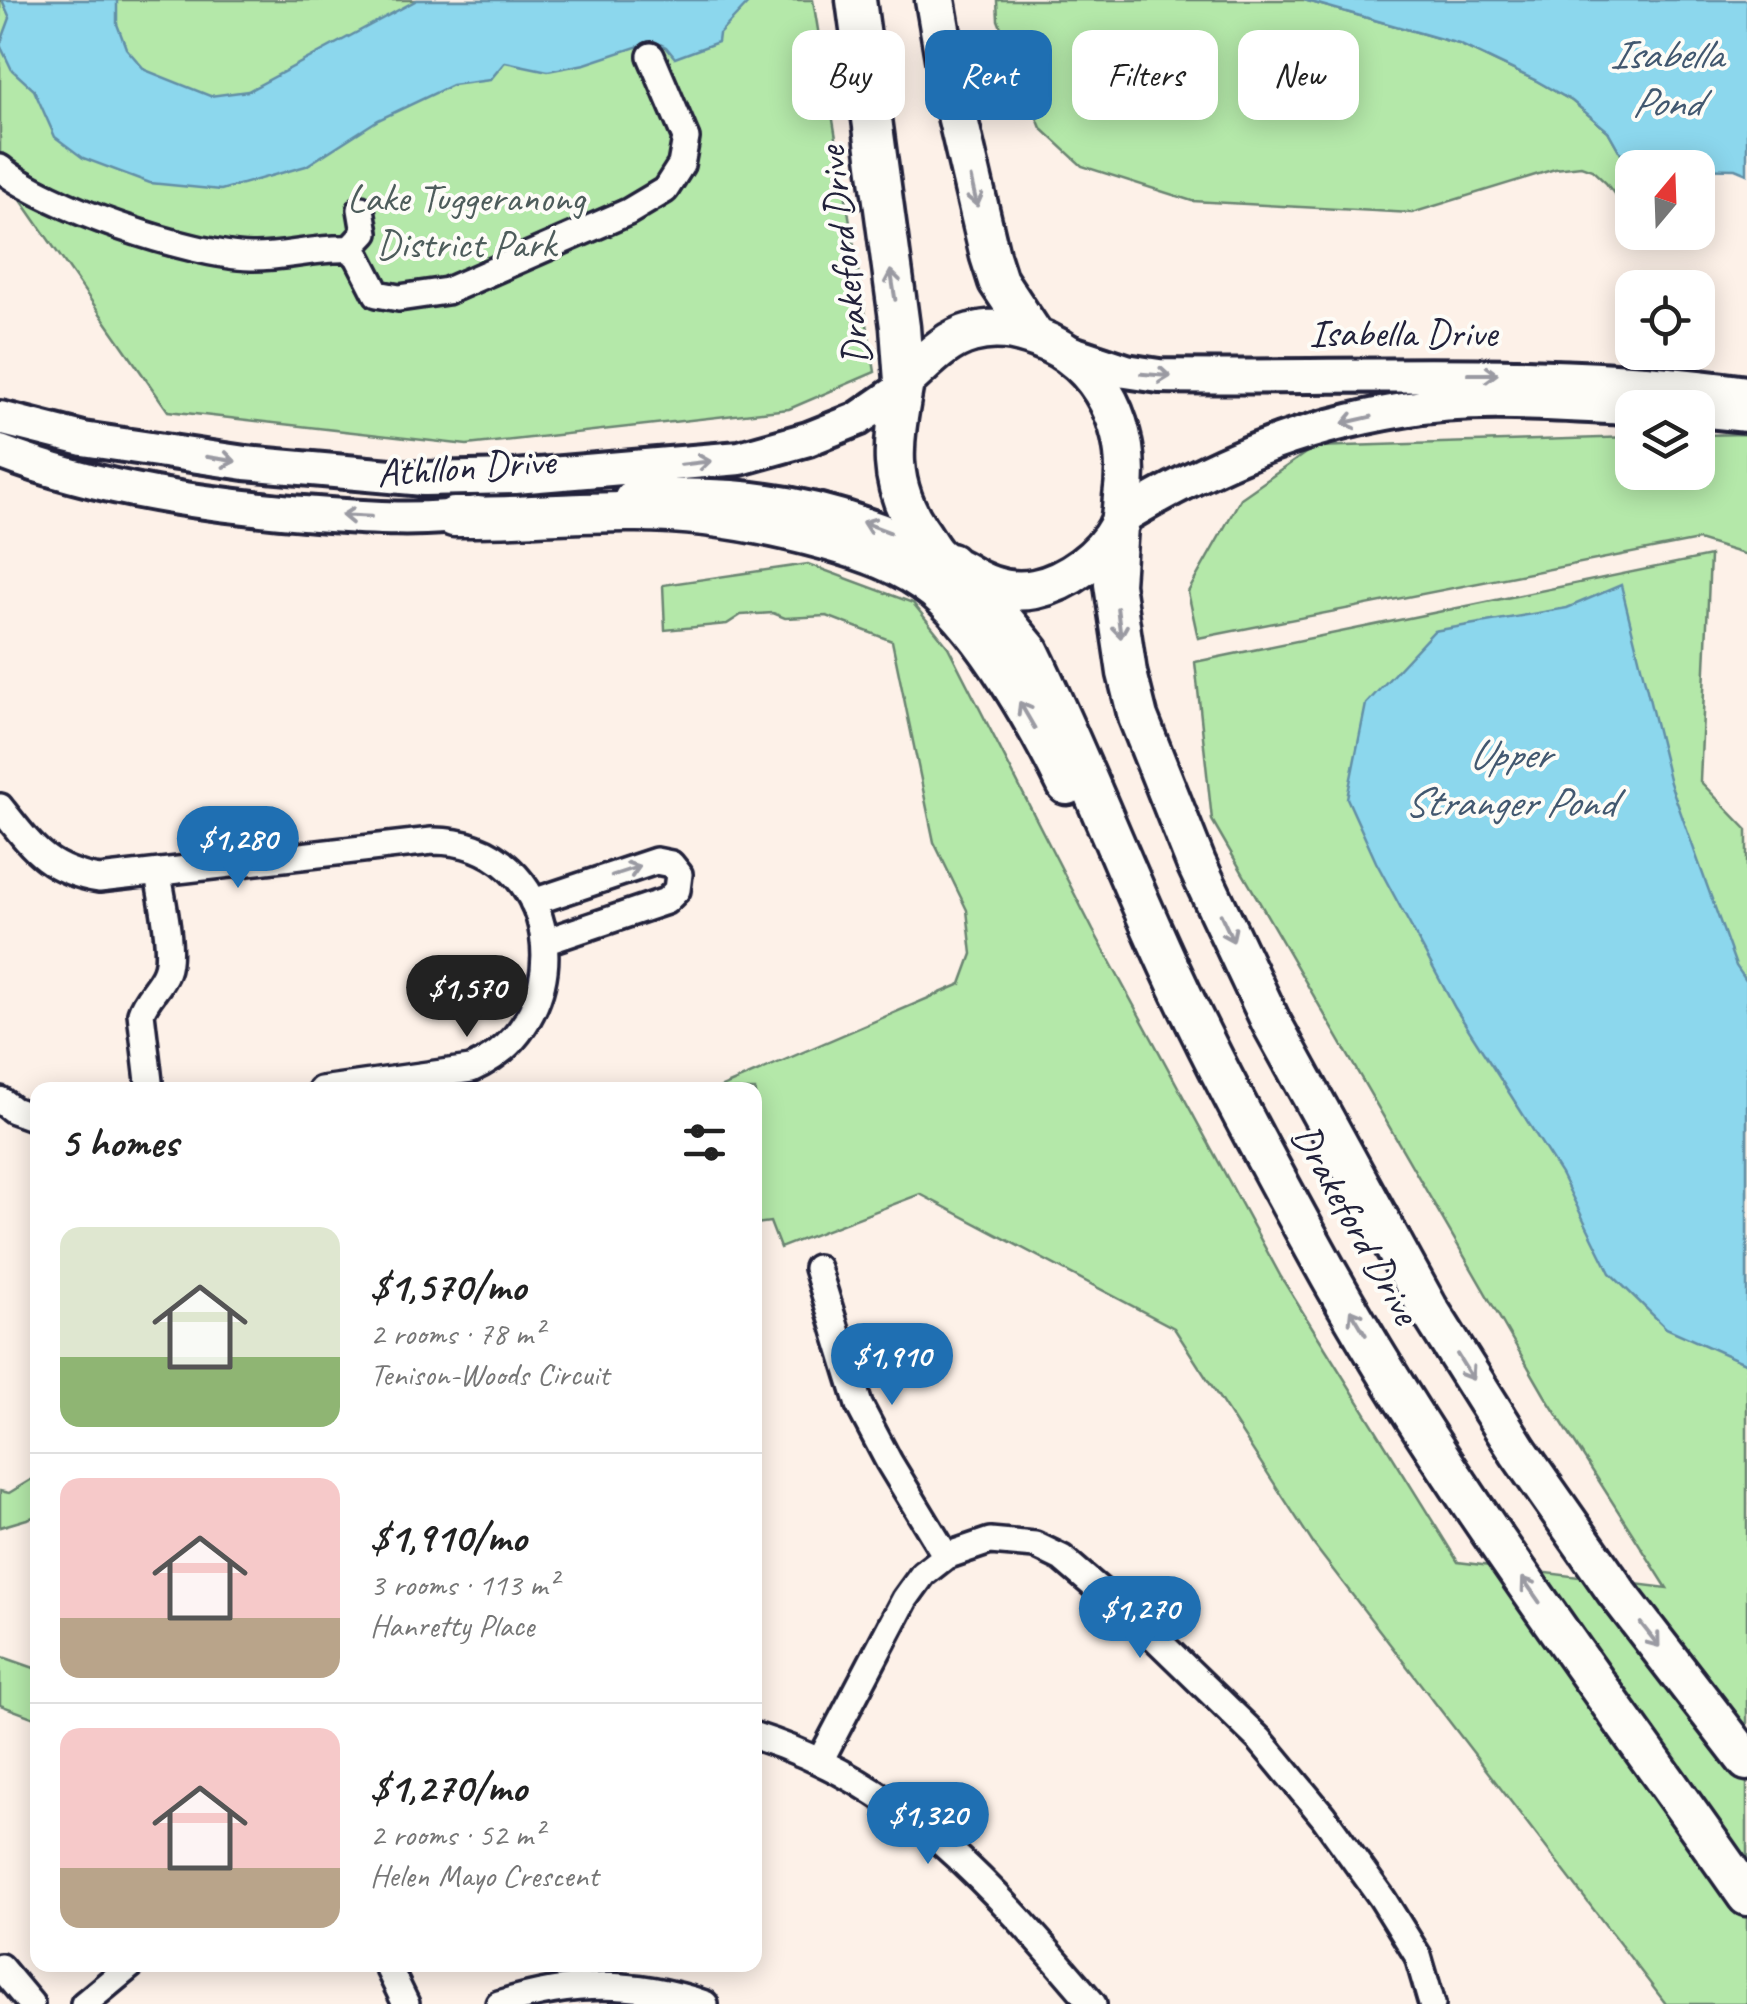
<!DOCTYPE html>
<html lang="en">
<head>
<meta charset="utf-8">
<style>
  :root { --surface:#fff; --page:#f6f6f6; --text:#222; --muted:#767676; --line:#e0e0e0; --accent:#1f6fb2 }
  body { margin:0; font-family:Caveat,sans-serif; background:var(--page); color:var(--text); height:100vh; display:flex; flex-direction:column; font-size:38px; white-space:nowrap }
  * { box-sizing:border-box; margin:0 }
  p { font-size:32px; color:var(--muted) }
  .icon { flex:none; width:55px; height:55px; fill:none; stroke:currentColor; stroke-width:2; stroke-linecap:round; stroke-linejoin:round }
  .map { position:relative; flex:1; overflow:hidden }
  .side { position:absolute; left:30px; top:1082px; width:732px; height:890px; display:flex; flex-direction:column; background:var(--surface); border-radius:20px; box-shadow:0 5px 25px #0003 }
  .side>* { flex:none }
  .guide { position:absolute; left:792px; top:30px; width:802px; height:90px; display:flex; gap:20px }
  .needle { width:65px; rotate:19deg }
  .controls { position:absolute; left:1615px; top:150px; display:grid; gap:20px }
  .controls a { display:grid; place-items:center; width:100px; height:100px; border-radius:20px; background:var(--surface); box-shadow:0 5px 25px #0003; font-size:50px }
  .price { position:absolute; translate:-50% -85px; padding:0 22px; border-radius:35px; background:var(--accent); color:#fff; font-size:32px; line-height:65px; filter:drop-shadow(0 2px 5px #0008) }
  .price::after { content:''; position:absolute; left:50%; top:60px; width:30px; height:22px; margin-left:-15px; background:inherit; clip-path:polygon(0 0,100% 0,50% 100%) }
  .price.selected { background:#222; color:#fff }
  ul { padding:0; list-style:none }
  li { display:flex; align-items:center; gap:30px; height:250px; padding:0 30px }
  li+li { border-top:2px solid var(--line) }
  li span { display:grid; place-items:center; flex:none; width:280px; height:200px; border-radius:20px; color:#555 }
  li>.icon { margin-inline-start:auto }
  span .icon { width:120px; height:120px; fill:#fffc; stroke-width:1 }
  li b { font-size:42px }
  h2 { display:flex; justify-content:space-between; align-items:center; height:120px; padding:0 30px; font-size:42px }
  .chip { padding:0 35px; border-radius:20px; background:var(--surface); box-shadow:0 5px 25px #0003; font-size:35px; line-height:90px }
  .chip.selected { background:var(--accent); color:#fff }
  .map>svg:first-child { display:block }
  .green { fill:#b4e8a9; stroke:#6b8572; stroke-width:2.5 }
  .water { fill:#8cd7ed; stroke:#628fa6; stroke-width:2.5 }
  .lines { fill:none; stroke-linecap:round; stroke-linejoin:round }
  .minor-casing { stroke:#22223b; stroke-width:32 }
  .major-casing { stroke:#22223b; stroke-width:40 }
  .highway-casing { stroke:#22223b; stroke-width:45 }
  .minor { stroke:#fdfcf7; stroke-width:25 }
  .major { stroke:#fdfcf7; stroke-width:32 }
  .highway { stroke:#fdfcf7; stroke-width:38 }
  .oneway { stroke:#9a9aa2 }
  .labels { text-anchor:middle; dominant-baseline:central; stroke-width:8; stroke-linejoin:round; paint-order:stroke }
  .park-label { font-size:40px; fill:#4e5d5c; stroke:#fdfcf7 }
  .street-label { font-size:40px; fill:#22223b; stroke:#fdfcf7 }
  .water-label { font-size:42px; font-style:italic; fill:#425870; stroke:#fdfcf7 }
</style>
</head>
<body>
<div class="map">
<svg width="1747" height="2004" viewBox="0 0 1747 2004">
  <rect width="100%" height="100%" fill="#fdf1e8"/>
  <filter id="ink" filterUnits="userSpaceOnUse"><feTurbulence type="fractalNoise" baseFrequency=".01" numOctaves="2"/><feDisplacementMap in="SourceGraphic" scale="20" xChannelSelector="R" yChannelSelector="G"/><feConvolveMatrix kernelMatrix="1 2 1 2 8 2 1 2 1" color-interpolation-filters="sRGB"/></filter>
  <g filter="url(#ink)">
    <path class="green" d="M0 0H813L875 372 789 409 467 445 168 411 0 170Z
      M997 0H1304L1459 44 1535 80 1572 101 1608 131 1621 154 1637 167 1632 168V208L1624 207 1606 183 1592 170 1581 166 1555 169 1412 213 1192 201 1082 166 1041 128 998 20Z
      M1747 434V555L1698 540 1198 638 1188 592 1241 498 1314 447 1632 437V472H1698V435Z
      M1710 556 1700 781 1747 830V2004H1666L1314 1545 1174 1328 920 1194 780 1248 770 1222 755 1224V1090H715L961 984 972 954 967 910 934 842 892 641 827 616 785 618 773 613 741 615 727 624 665 630 663 585 808 564 913 603 948 647 1093 930 1281 1277 1458 1562 1667 1588 1545 1396 1212 820 1195 662Z
      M37 1476V1516L0 1527V1491L9 1493Z
      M0 1656 37 1669V1719L0 1705Z"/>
    <path class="water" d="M2 0H117V24L126 48 145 70 210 96 248 91 417 0H751L719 34 718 42 675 58 666 47 654 41 585 64 548 71 505 62 490 80 452 85 378 120 306 166 221 190 150 183 83 158 55 137 34 90 12 70 0 45 10 18Z
      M1304 0H1747V174L1735 169 1637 167 1621 154 1608 131 1572 101 1535 80 1459 44Z
      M1621 585 1670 783 1736 966 1747 982V1364L1666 1328 1610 1273 1561 1174 1455 1008 1376 862 1347 798 1366 704 1434 631 1567 608Z"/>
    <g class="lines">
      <defs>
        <path id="minor" d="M0 168C46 207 190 255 251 257 284 258 317 247 350 249L358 257 377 294 399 298 447 291 628 212 665 190 681 165 686 138 651 56
          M350 249 365 233 361 209
          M0 807C32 847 46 870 99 879L432 841C563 840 585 1019 471 1069L321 1090
          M533 902 656 861 671 864 679 874 677 890 666 901 547 941
          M150 1090 141 1013C146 997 161 986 166 971 174 950 161 896 158 873
          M0 1100 13 1110 38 1119
          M817 1268 859 1405 889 1462 946 1556
          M755 1736C905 1783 995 1889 1093 2004
          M820 1761 905 1599 923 1574 946 1556 990 1541 1035 1545 1062 1558 1154 1637 1260 1740 1323 1816 1382 1898 1418 1956 1432 2004
          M387 1965 406 2004
          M0 1967 31 2004
          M84 2004 131 1965
          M499 2004C570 1981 634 1980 705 2004"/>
        <path id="major" d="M1066 351 1126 371 1159 376C1355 379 1552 365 1747 393
          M1698 410 1747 415
          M0 418 83 439 245 463 424 479 515 477 740 458 808 439 858 419 903 388 904 381
          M0 452C101 491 209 505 316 514 369 518 425 522 478 513
          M631 498C742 489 836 504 936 555
          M1120 519C1212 463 1296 428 1403 410 1478 397 1557 405 1632 408"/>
        <path id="highway" d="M856 0 900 327 904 381
          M935 0 949 81 990 256 998 281 1035 337
          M903 388C893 443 886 483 920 532 926 540 931 551 938 557 945 563 955 567 964 572 985 586 1010 594 1035 589 1068 582 1102 557 1118 527 1122 519 1122 506 1123 497 1133 431 1103 362 1037 338 1015 330 995 326 971 333 944 340 925 363 904 381
          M454 517C515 518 576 511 637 512 701 512 763 523 825 540 864 551 903 564 935 590 986 633 1037 724 1067 785
          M1118 526 1114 584 1127 673 1138 717 1196 863 1271 1022 1428 1308 1518 1451 1616 1591 1747 1761
          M950 563 995 610 1030 652C1077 749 1116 850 1161 949 1206 1049 1259 1147 1312 1244 1437 1474 1598 1682 1747 1896"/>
      </defs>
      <use href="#minor" class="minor-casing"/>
      <use href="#major" class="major-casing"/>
      <use href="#highway" class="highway-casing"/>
      <use href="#minor" class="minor"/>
      <use href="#major" class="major"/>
      <use href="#highway" class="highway"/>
    </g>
    <defs><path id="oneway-shaft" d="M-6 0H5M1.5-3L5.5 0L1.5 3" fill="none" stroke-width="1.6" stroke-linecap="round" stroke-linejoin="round" transform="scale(2.5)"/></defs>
    <g class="oneway">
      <use href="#oneway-shaft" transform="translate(974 192) rotate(77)"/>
      <use href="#oneway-shaft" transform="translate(893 285) rotate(-99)"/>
      <use href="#oneway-shaft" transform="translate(1483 374)"/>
      <use href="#oneway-shaft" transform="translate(1156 375) rotate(5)"/>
      <use href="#oneway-shaft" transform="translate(1357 420) rotate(167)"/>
      <use href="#oneway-shaft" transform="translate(221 459) rotate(9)"/>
      <use href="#oneway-shaft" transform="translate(696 463) rotate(-7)"/>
      <use href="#oneway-shaft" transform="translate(356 516) rotate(-177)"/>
      <use href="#oneway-shaft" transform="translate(876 527) rotate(-159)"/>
      <use href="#oneway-shaft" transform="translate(1119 623) rotate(83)"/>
      <use href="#oneway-shaft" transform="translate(1027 715) rotate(-120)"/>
      <use href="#oneway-shaft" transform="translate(626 871) rotate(-18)"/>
      <use href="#oneway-shaft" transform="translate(1227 928) rotate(65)"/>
      <use href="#oneway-shaft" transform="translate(1358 1322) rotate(-121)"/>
      <use href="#oneway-shaft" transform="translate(1465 1367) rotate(58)"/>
      <use href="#oneway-shaft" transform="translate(1531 1590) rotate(-125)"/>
      <use href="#oneway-shaft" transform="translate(1650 1635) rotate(52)"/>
    </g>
  </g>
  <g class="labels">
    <g class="park-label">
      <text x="466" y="198">Lake Tuggeranong<tspan x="466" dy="46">District Park</tspan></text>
    </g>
    <g class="street-label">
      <text transform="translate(844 256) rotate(-97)">Drakeford Drive</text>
      <text x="1403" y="333">Isabella Drive</text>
      <text transform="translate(466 467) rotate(-4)">Athllon Drive</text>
      <text transform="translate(1356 1224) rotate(61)">Drakeford Drive</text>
    </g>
    <g class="water-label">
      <text x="1666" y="54">Isabella<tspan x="1666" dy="48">Pond</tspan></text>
      <text x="1509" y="754">Upper<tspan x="1509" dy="48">Stranger Pond</tspan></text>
    </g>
  </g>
</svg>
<div class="controls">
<a><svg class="needle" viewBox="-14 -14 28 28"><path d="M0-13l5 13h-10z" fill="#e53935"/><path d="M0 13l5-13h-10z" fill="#767676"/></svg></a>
<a><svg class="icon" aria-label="locate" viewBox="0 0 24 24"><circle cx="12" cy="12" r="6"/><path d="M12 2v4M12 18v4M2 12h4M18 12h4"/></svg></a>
<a><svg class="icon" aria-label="layers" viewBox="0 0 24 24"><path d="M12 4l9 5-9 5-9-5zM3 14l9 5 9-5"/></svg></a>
</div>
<b class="price" style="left:238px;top:891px">$1,280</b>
<b class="price selected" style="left:467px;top:1040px">$1,570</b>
<b class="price" style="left:892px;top:1408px">$1,910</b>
<b class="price" style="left:1140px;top:1661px">$1,270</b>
<b class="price" style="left:928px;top:1867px">$1,320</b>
<div class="guide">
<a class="chip">Buy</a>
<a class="chip selected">Rent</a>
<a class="chip">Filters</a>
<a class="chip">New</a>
</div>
<section class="side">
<h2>5 homes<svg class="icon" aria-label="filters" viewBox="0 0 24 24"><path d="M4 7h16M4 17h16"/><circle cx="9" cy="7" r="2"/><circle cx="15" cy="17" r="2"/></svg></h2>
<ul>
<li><span style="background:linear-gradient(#dfe7d0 65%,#8fb573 0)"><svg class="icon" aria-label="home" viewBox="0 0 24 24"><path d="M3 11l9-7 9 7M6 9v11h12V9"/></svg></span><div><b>$1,570/mo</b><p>2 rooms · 78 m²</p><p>Tenison-Woods Circuit</p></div></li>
<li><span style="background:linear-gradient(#f6c9c9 70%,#b9a48a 0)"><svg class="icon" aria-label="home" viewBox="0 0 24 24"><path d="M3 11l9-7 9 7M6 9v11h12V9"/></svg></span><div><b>$1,910/mo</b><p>3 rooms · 113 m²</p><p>Hanretty Place</p></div></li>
<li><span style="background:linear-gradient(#f6c9c9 70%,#b9a48a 0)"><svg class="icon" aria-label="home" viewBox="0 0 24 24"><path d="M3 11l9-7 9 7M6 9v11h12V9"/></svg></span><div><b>$1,270/mo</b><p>2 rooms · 52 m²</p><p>Helen Mayo Crescent</p></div></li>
</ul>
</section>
</div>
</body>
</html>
